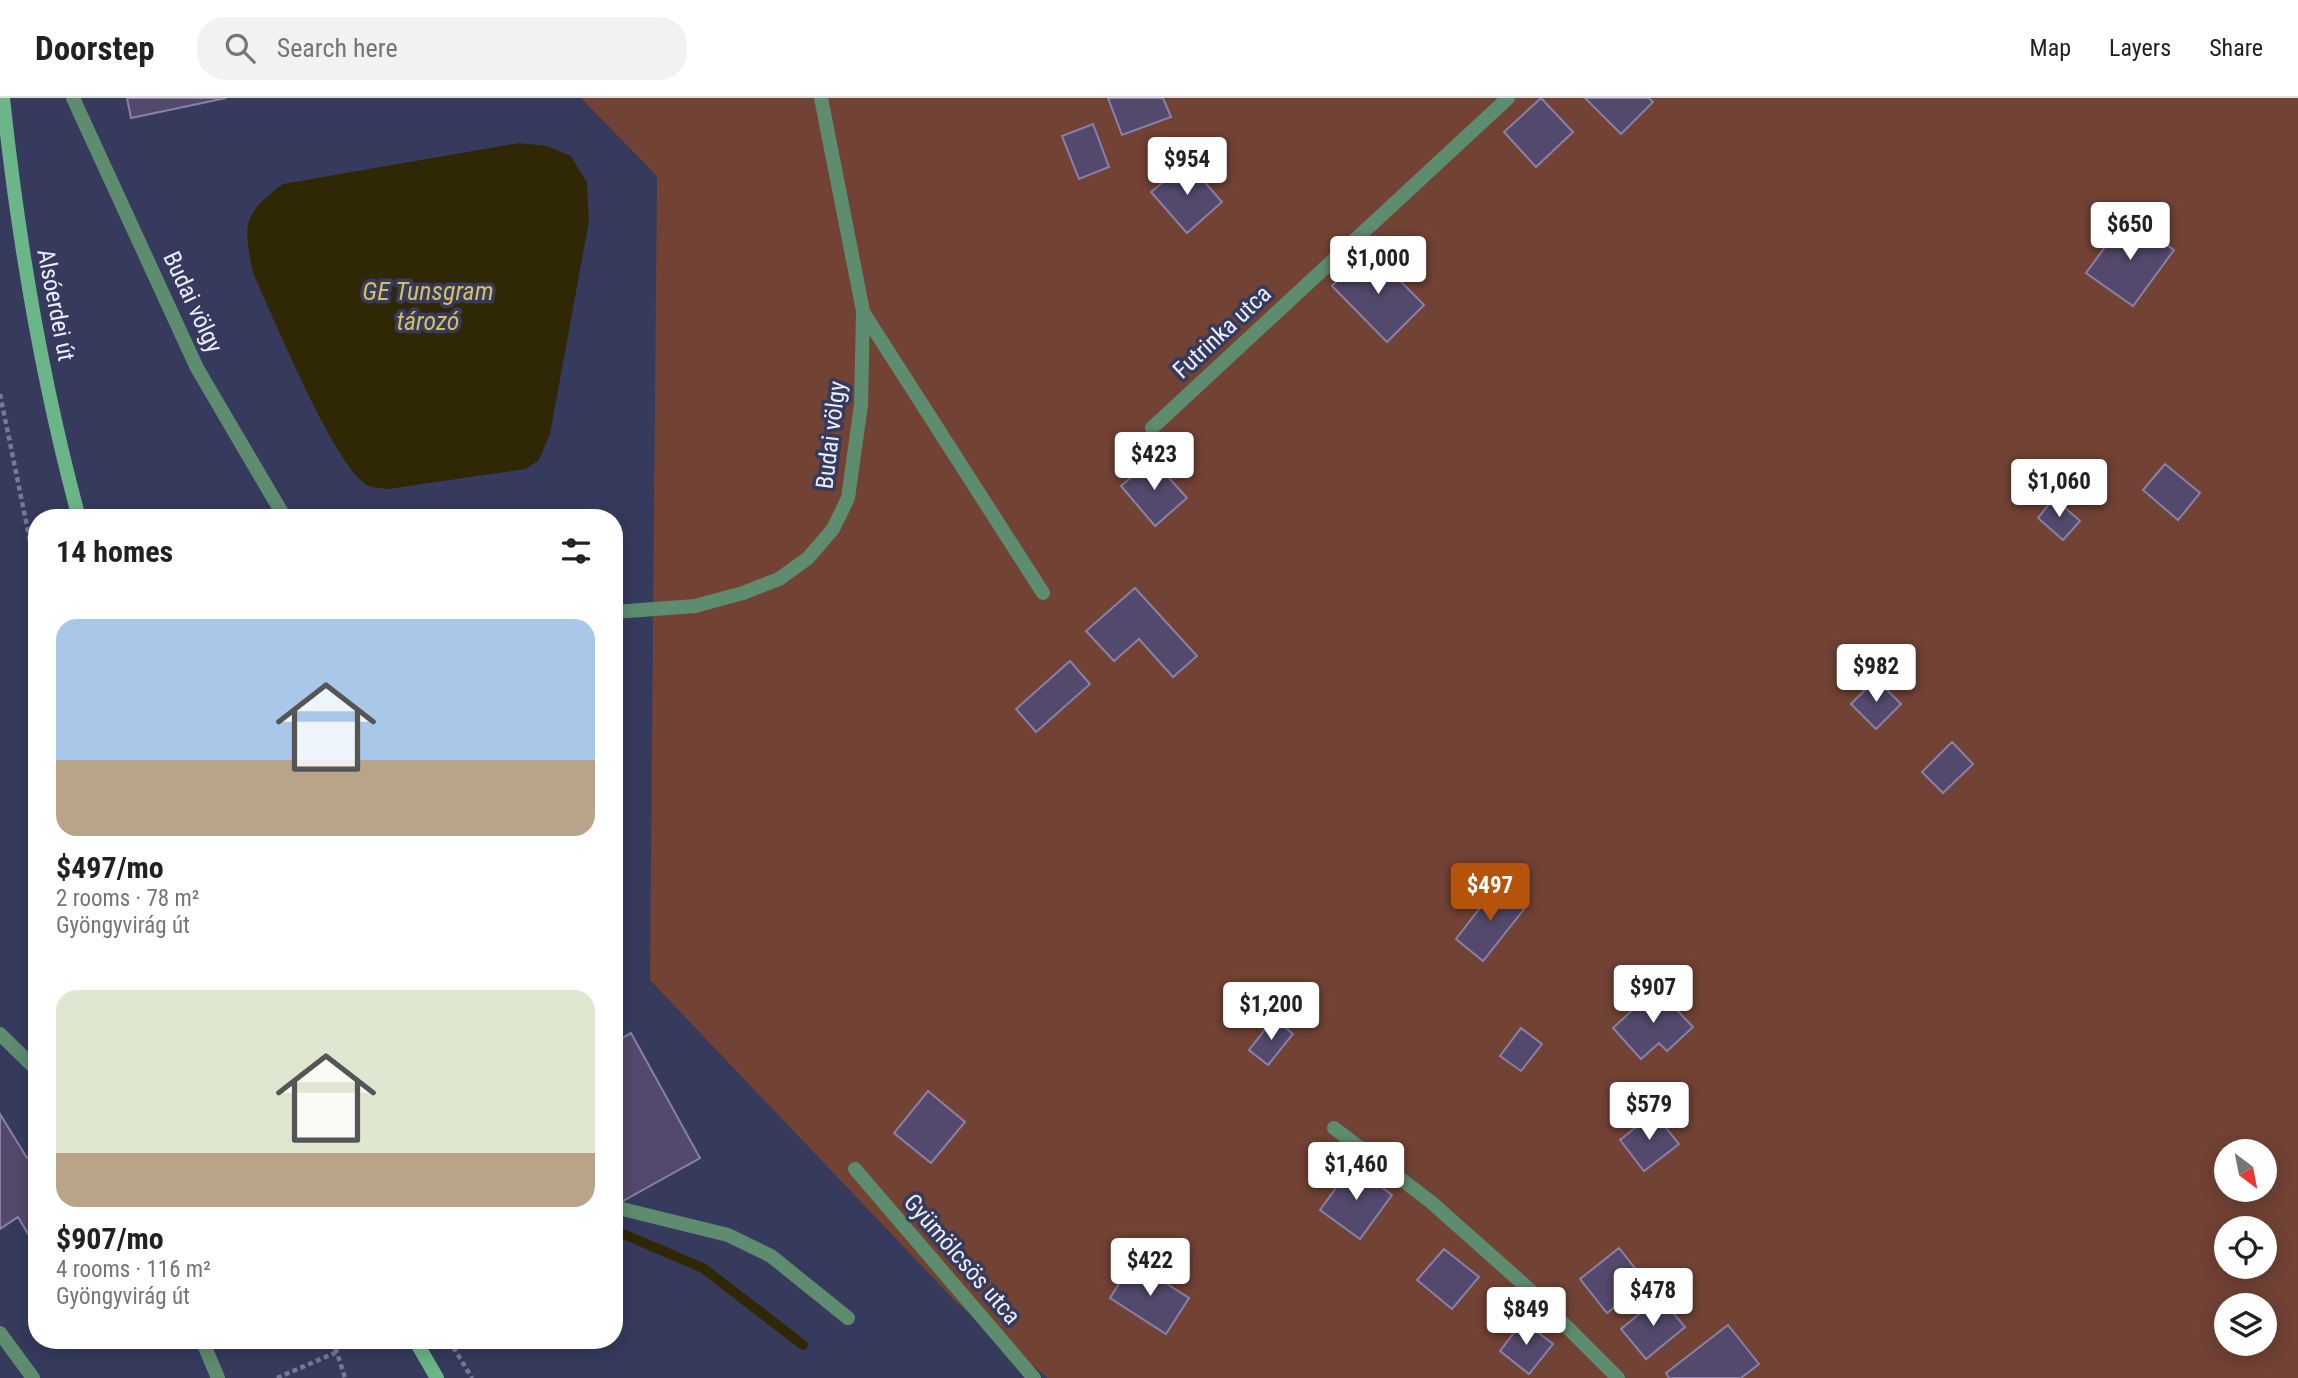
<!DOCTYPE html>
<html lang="en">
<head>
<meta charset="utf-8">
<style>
  :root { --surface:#fff; --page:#f2f2f2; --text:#202124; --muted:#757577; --line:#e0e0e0; --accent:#b45309 }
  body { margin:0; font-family:"Roboto Condensed",sans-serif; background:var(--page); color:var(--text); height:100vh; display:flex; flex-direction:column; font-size:26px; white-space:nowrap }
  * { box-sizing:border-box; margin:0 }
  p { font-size:23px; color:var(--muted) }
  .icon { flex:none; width:38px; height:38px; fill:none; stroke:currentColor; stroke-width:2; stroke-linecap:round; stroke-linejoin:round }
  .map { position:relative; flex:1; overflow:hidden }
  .sheet { position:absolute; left:28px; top:411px; width:595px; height:840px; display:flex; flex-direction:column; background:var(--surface); border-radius:28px; box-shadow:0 4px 18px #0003 }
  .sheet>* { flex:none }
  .needle { width:46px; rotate:148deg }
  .fabs { position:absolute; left:2214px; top:1041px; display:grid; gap:14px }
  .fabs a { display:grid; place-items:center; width:63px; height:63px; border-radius:50%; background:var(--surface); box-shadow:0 4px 18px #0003; font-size:35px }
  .price { position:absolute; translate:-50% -60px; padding:0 16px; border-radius:7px; background:#fff; color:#222; font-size:23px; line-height:46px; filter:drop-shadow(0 2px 4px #0008) }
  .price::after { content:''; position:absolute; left:50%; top:42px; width:21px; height:16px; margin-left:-10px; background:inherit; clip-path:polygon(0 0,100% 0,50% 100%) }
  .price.on { background:var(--accent); color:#fff }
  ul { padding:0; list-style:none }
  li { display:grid; align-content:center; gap:14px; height:371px; padding:0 28px }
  li span { display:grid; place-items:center; height:217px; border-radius:21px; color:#555 }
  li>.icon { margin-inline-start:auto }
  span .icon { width:126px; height:126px; fill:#fffc; stroke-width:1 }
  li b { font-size:30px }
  h2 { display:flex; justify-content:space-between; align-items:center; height:84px; padding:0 28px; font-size:30px }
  header { display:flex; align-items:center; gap:42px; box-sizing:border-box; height:98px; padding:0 35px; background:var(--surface); border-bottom:2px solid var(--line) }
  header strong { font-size:33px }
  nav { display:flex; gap:38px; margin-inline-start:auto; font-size:24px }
  .search { width:490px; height:63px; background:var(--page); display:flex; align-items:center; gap:18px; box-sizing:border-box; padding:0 24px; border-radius:28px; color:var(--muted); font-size:26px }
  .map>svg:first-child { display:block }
  .green { fill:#724235; fill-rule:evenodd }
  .water { fill:#302804 }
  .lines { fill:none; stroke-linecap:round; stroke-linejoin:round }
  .stream { stroke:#302804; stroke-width:10 }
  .building { fill:#53496c; stroke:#8a80a7; stroke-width:2 }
  .path { stroke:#767a97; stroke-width:4.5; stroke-dasharray:5 3.5; stroke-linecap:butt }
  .lane { stroke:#5e8c6f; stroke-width:14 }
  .street { stroke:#5e8c6f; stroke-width:14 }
  .secondary { stroke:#6bb689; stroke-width:14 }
  .labels { text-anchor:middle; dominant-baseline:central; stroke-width:7; stroke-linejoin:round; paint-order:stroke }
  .street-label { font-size:24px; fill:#eaeeff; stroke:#363b5e }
  .water-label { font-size:26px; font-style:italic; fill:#d4be5e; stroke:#363b5e }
</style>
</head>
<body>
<header>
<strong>Doorstep</strong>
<div class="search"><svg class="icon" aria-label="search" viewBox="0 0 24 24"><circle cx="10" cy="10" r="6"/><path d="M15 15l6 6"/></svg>Search here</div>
<nav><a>Map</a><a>Layers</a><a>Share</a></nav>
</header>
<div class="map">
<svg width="2298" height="1280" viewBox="0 0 2298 1280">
  <rect width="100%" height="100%" fill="#363b5e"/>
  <path class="green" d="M581 0H2298V1280H1048L957 1205 650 882 657 78ZM2226 1054H2264V1092H2226ZM2226 1130H2264V1169H2226ZM2226 1208H2264V1246H2226Z"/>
  <path class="water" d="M519 45 547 48 571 58 587 85 589 123 550 336 539 362 526 371 388 391C382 390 372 390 367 387 334 368 272 216 253 175 243 126 242 116 283 86Z"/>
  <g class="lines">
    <path class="stream" d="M614 1132 703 1170 803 1247"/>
  </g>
  <path class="building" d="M127 0H226L131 20Z
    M1108 0H1163L1171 19 1122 37Z
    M1541 0 1573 34 1536 69 1504 34Z
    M1585 0H1649L1653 4 1621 36Z
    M1093 26 1109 69 1079 81 1062 38Z
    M1187 64 1222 104 1187 135 1151 94Z
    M2127 119 2174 152 2133 208 2086 175Z
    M1369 151 1424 207 1387 244 1332 188Z
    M1152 361 1187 400 1155 428 1121 388Z
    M2165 366 2200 395 2178 422 2143 392Z
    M2054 400 2080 423 2063 442 2038 420Z
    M1135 490 1197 558 1173 579 1139 541 1114 563 1086 533Z
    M1070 563 1090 586 1036 634 1016 611Z
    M1876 581 1901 606 1876 631 1851 606Z
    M1952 644 1973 666 1943 695 1922 674Z
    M1497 788 1525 810 1483 863 1456 841Z
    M1656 890 1693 929 1667 953 1659 945 1641 961 1613 930Z
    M1274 920 1293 936 1268 967 1249 952Z
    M1521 930 1542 946 1521 973 1500 958Z
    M631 935 700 1060 623 1103 614 1100V945Z
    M928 993 965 1024 931 1065 894 1035Z
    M1654 1015 1679 1046 1644 1073 1620 1042Z
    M0 1016 27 1060 37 1054V1151L18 1119 0 1131Z
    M1352 1068 1392 1097 1360 1141 1320 1112Z
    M1619 1150 1646 1184 1607 1215 1580 1181Z
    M1444 1151 1479 1179 1452 1211 1417 1182Z
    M1133 1164 1189 1200 1166 1236 1110 1200Z
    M1660 1199 1685 1229 1646 1261 1621 1231Z
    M1523 1223 1553 1246 1529 1276 1500 1253Z
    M1728 1227 1759 1266 1741 1280H1669L1666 1275Z"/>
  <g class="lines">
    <path class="path" d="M0 296 37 477
      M333 1242 345 1280
      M449 1242 472 1280
      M277 1280 337 1254"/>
    <path class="lane" d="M614 1109 728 1137 771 1158 848 1220"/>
    <path class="street" d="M73 0 197 270 285 420
      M863 214 1043 495
      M1152 330 1508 0
      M614 514 695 508 743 495 779 481 808 460 833 431 848 400 861 307 863 213 821 0
      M0 936 37 972
      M1334 1030 1431 1104 1530 1192 1618 1280
      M855 1071 1034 1280
      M0 1235 33 1280
      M202 1242 218 1280"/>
    <path class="secondary" d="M3 0C18 141 42 283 79 420
      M415 1242 437 1280"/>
  </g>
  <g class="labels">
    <g class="street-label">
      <text transform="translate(193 204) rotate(65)">Budai völgy</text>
      <text transform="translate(56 207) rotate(79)">Alsóerdei út</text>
      <text transform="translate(1222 234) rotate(-43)">Futrinka utca</text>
      <text transform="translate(831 337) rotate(-83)">Budai völgy</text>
      <text transform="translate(962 1161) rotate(49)">Gyümölcsös utca</text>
    </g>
    <g class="water-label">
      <text x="428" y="193">GE Tunsgram<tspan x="428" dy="30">tározó</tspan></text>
    </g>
  </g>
</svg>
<div class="fabs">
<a><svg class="needle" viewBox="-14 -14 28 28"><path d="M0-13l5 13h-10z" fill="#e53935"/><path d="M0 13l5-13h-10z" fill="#757577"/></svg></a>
<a><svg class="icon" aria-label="locate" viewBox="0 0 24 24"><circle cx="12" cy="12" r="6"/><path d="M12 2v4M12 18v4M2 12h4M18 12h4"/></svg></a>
<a><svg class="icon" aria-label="layers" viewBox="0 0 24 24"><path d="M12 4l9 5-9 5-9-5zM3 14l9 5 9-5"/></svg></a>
</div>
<b class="price" style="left:1187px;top:99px">$954</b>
<b class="price" style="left:2130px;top:164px">$650</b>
<b class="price" style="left:1378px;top:198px">$1,000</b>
<b class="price" style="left:1154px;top:394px">$423</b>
<b class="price" style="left:2059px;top:421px">$1,060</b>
<b class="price" style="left:1876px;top:606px">$982</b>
<b class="price on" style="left:1490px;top:825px">$497</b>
<b class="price" style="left:1653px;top:927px">$907</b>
<b class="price" style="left:1271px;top:944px">$1,200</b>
<b class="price" style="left:1649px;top:1044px">$579</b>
<b class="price" style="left:1356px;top:1104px">$1,460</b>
<b class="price" style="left:1150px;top:1200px">$422</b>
<b class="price" style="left:1653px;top:1230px">$478</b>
<b class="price" style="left:1526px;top:1249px">$849</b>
<section class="sheet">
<h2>14 homes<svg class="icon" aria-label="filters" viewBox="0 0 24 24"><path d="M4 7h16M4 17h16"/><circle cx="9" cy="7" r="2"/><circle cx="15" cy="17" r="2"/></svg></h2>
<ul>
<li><span style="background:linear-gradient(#a9c7e8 65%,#b9a48a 0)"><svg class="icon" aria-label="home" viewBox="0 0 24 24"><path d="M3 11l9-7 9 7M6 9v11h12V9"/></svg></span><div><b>$497/mo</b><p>2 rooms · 78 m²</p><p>Gyöngyvirág út</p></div></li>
<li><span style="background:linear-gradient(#dfe7d0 75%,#b9a48a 0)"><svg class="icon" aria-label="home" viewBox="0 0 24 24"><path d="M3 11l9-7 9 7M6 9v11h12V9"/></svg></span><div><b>$907/mo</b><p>4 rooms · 116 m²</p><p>Gyöngyvirág út</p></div></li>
</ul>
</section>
</div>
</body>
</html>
